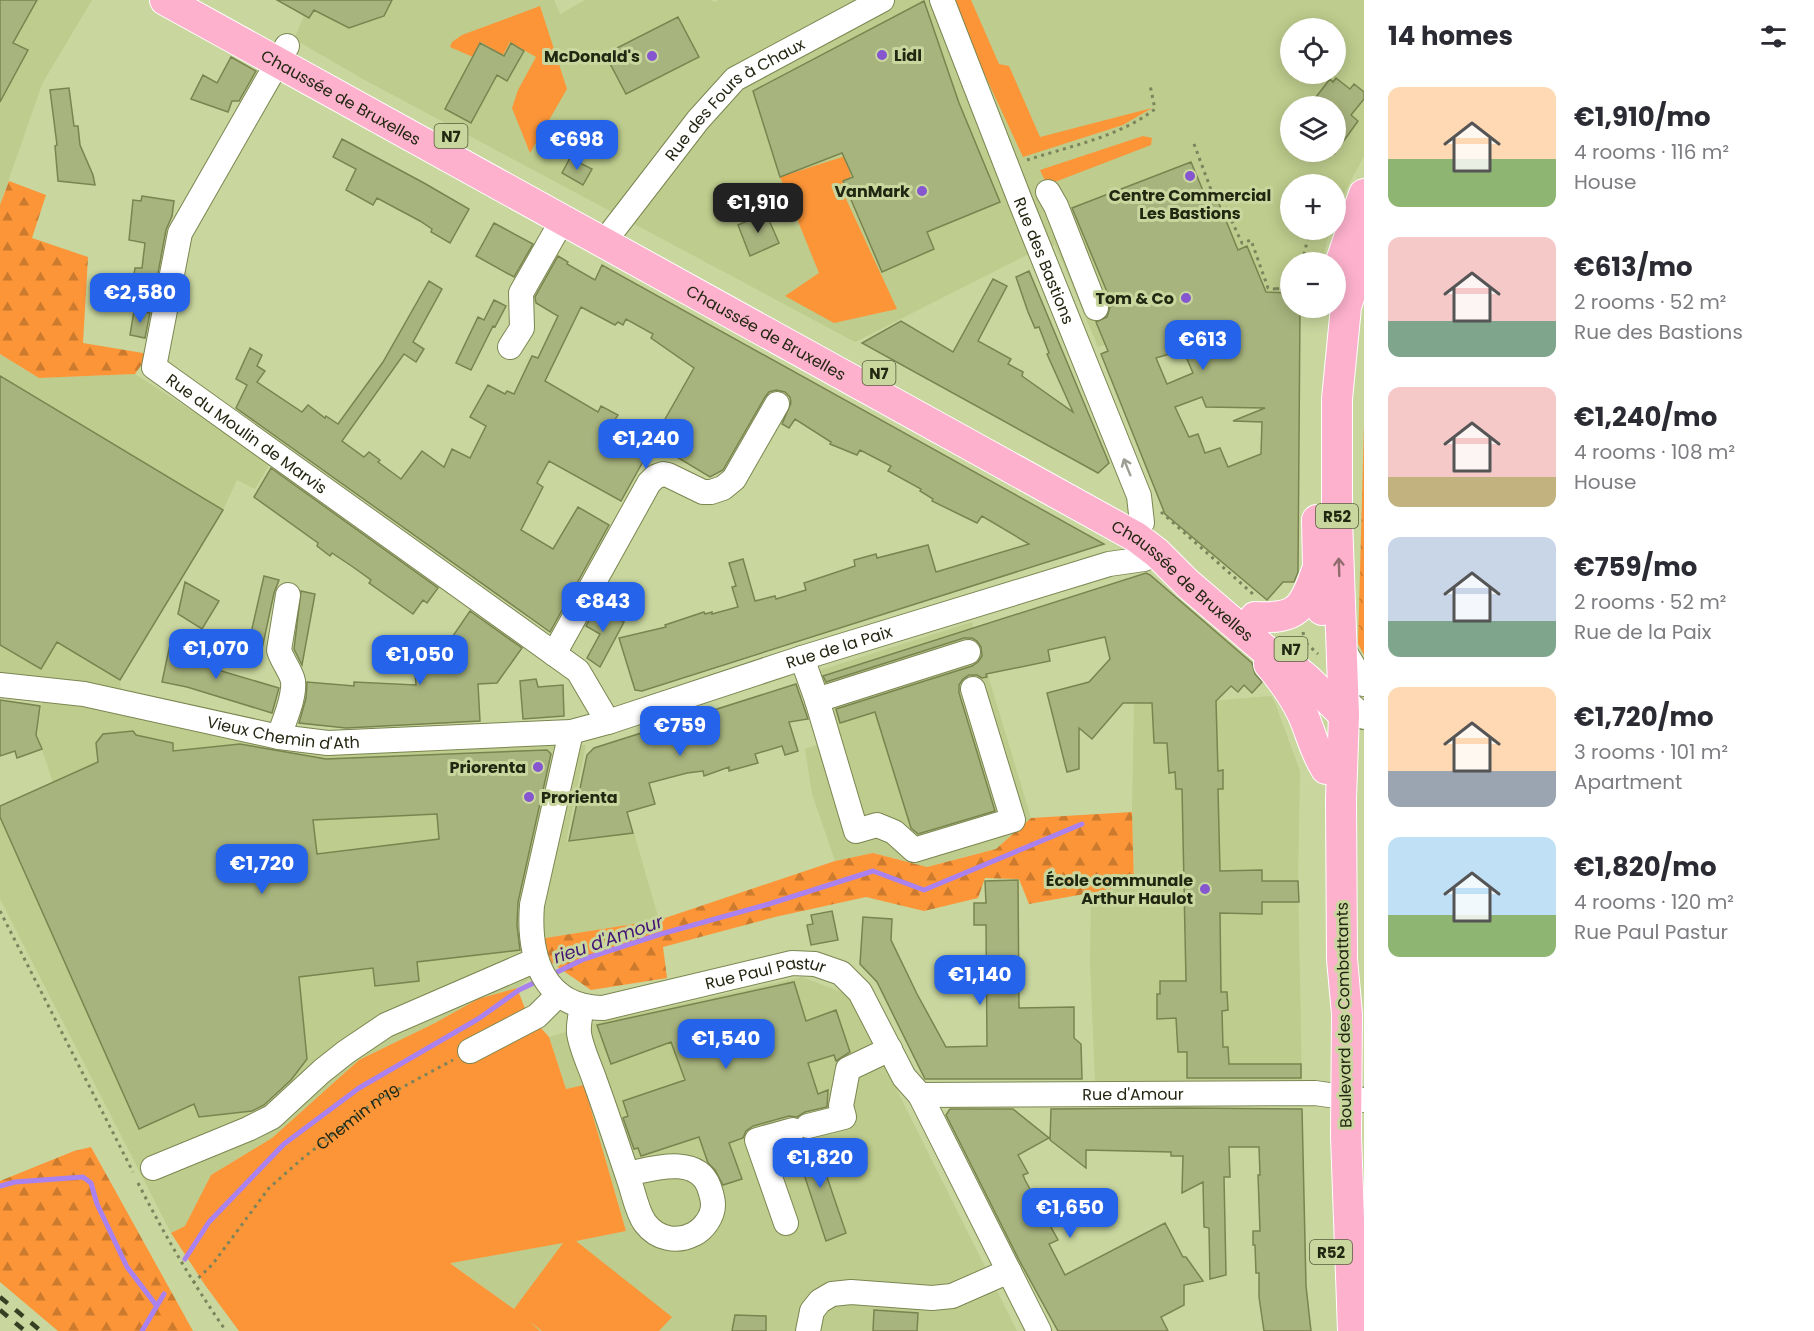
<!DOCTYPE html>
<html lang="en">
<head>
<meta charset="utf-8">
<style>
  :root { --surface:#fff; --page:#f7f7f7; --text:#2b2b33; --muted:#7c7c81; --accent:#2563eb }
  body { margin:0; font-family:Poppins,sans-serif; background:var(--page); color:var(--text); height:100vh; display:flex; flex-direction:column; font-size:22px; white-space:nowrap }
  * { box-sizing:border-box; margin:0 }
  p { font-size:20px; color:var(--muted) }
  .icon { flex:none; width:33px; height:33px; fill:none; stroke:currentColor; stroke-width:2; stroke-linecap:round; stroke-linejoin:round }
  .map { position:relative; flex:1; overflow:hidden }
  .drawer { display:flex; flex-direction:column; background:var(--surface); width:450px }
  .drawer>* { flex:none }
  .tools { position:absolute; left:1280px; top:18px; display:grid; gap:12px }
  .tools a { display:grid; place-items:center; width:66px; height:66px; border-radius:50%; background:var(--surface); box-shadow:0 3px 15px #0003; font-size:30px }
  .price { position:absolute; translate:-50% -51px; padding:0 14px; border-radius:12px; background:var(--accent); color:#fff; font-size:20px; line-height:39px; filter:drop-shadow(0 2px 3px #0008) }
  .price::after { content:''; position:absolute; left:50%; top:36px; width:18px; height:14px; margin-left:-9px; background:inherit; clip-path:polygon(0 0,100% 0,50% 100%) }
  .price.selected { background:#222; color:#fff }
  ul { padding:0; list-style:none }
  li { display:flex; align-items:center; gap:18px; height:150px; padding:0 24px }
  li span { display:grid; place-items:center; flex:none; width:168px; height:120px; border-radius:12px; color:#555 }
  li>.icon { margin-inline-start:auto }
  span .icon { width:72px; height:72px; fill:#fffc; stroke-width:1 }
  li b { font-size:26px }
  h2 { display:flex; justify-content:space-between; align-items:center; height:72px; padding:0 24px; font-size:26px }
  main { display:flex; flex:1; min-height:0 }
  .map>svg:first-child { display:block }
  .built { fill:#becc8d; fill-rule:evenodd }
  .grass { fill:#fc9538; fill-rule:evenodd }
  .forest { fill:url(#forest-firs) }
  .park { fill:url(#park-crowns) }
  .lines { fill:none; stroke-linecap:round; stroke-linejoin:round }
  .stream { stroke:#a982f0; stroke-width:5 }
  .building { fill:#a8b47e; stroke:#79844f; stroke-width:1.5; fill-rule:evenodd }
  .minor-casing { stroke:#7b8651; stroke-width:26 }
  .major-casing { stroke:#fff; stroke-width:32 }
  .path { stroke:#7b845c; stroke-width:3; stroke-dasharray:3 4.5; stroke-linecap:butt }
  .minor { stroke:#fff; stroke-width:24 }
  .major { stroke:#fdb1cd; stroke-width:30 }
  .rail { stroke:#383e23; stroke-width:4.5; stroke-dasharray:10 10; stroke-linecap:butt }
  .oneway { stroke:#9c9e94 }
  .oneway2 { stroke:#906c6f }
  .poi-dot { fill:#8556cf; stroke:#c9d69e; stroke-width:2 }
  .labels { text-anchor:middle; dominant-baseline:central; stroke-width:6; stroke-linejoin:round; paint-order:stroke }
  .shield { fill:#c9d69e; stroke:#545c3b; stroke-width:1.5 }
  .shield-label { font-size:15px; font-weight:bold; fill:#222711 }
  .poi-label { font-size:16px; font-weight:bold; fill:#222711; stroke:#c9d69e; text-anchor:end }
  .street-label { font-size:16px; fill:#222711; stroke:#c9d69e }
  .water-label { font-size:18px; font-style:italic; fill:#411476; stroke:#c9d69e }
</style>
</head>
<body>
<main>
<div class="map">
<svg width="1364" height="1331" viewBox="0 0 1364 1331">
  <defs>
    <pattern id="forest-firs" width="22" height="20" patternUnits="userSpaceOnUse" patternTransform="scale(1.5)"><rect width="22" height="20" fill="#fc9538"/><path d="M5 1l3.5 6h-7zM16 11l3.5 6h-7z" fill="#cc7a2e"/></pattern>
    <pattern id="park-crowns" width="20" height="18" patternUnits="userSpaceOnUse" patternTransform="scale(1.5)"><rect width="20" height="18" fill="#fc9538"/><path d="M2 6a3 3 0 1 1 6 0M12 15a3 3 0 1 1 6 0" fill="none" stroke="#cc7a2e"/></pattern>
  </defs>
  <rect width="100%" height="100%" fill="#c9d69e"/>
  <path class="built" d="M0 0H92L42 84 0 205Z
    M311 0H554L560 14 585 0H711L714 2 719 0H1364V156L1335 211V184H1290V230H1330L1322 262H1290V299L1134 335 1098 347 1055 245 1027 255 855 342 363 79 294 39ZM1290 28H1335V74H1290ZM1290 106H1335V152H1290Z
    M0 354 39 378 135 374 271 462 255 489 237 480 223 510 120 680 123 714 329 754 380 753 543 743 586 745 566 842 634 833 659 920 539 939 552 963 517 988 478 999 435 1023 359 1060 272 1138 211 1175 185 1226 171 1233 0 899V806L53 783 37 734 45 683 0 677Z
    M972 622 1031 818 996 849 926 867 873 853 835 861 812 794 805 749 825 742 805 675Z
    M1271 696 1275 703 1300 771 1298 881 1302 1080 1095 1081 1090 963 1091 893 1134 885 1132 812 1134 703 1209 701Z
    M802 977 852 996 897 1090 1017 1331H540L514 1309 450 1263 626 1231 584 1085 566 1089 549 1037 598 1022Z"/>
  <path class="grass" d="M950 0H971L999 64 1009 66 1040 137 1152 108 1123 125 1023 157Z
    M540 6 567 89 530 153 512 108 518 90 536 57 510 42 503 55 481 42 473 57 450 47 452 42 462 35Z
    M1143 136 1152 138 1151 145 1047 185 1040 170Z
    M845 156 851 176 841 188 897 309 834 323 785 296 819 273 780 177Z
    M517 988 526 1011 549 1037 566 1089 584 1085 626 1231 576 1241 672 1317 659 1331H542L529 1321 540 1331H239L205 1285 171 1233 185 1226 211 1175 272 1138 359 1060 435 1023 478 999ZM563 1243 514 1309 451 1264V1263Z"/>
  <path class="forest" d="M9 181 46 195 32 238 88 257 83 343 149 354 135 374 39 378 0 354V205Z
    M1132 812 1134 885 1029 904 1019 879 985 878 978 898 924 911 866 897 775 917 663 947 667 978 591 990 552 963 539 939 659 920 835 861 873 853 927 867 996 849 1031 818Z
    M91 1147 193 1331H58L0 1282V1181L74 1151Z"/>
  <path class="park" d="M1364 425V655L1358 644Z"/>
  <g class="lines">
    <path class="stream" d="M551 975 584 959 661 934 769 904 873 871 924 890 1082 824
      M0 1186 15 1182 83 1177 91 1183 97 1204 127 1267 156 1305
      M185 1259 209 1222 284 1144 359 1088 478 1019 519 990 540 980
      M142 1331 164 1294"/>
  </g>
  <path class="building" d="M0 0H37L13 43 28 50 0 102Z
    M277 0H392L384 16 349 28 314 10 309 18Z
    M924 1 959 103 1000 202 927 232 934 249 882 272 843 181 853 177 842 153 780 177 753 91Z
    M678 17 699 57 626 94 605 54Z
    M480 43 504 56 511 43 524 51 507 81 497 75 471 123 445 109Z
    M231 57 256 71 239 101H232L228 112 191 99 203 75 217 83Z
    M1336 78 1350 89 1354 84 1364 92V99L1351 115 1358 121 1335 153V106H1309L1330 79 1333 82Z
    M69 88 74 126H78L80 145 93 175 95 185 58 181 55 146 57 145 50 90Z
    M342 139 424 183 469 209 450 243 431 232 432 229 420 221 377 198 373 205 346 190 356 169 333 157Z
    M570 158 592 169 583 185 562 173Z
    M1191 162 1209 205 1218 201 1238 250 1247 246 1266 292 1290 293V308H1300L1298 572 1294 582H1283L1267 600 1165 514 1101 354 1108 351 1096 322 1107 317 1110 307 1113 306 1072 208ZM1183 350 1193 373 1167 384 1156 358ZM1202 397 1206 407 1265 408 1233 421 1262 422 1261 454 1228 467 1220 448 1205 453 1198 434 1189 437 1175 407Z
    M142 196 174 201 172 216 166 230 156 284 133 280 135 268H142L145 243 129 240 133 200 141 201Z
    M766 213 779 243 750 256 738 225Z
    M494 223 533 244 514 277 476 256Z
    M558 256 568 262 567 264 595 280 602 265 1104 544 642 691 635 690 619 638 666 627 665 625 704 612 705 614 712 612V614L738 607 732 587 736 586 729 563 743 559 755 601 775 596 776 599 806 590 804 583 855 566 854 560 876 554 877 558 928 545 936 572 1029 544 982 516 977 523 932 501 933 499 920 491 921 489 888 471 891 466 860 450 857 455 830 444 831 442 795 419 789 428 782 424 791 403 790 397 785 392 776 390 769 392 765 397 723 470 710 477 667 451 650 449 621 501 549 461 537 483 543 487 521 530 553 549 578 507 609 525 550 632 236 408 247 385 236 379 250 348 262 355 257 366 265 371 257 382 302 412 308 405 325 418 326 416 338 424 383 362 429 281 442 289 413 342 424 349 416 362 404 354 342 441 364 457 369 452 380 460 378 462 401 479 422 451 444 467 452 449 470 458 486 426 470 417 488 385 505 394 507 391 514 394 532 356 538 358 558 316 536 303 535 297ZM581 307 615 325 618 322 623 325 626 319 653 334 651 338 694 368 652 442 614 421 618 415 601 406 598 412 545 381Z
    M1029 271 1109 463 1098 473 862 343 901 321 953 352 993 279 1007 286 978 341 1011 359 1008 364 1023 372 1022 376 1073 412 1047 354 1049 353 1039 327 1035 328 1028 312 1016 277Z
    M494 300 506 306 495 327 493 326 471 370 456 363 478 317 484 320Z
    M134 311 150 313 145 338 130 335Z
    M0 376 223 510 120 680 57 642 41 669 0 645Z
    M271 468 438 588 427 603 423 600 413 614 369 583 371 580 353 567 332 553 330 556 317 546 318 543 254 497Z
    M1146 573 1150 575 1252 663 1255 674 1262 682 1252 693 1244 685 1238 692 1231 686 1216 701 1218 771 1223 770V789H1218L1220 871 1262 870V881H1298L1299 902H1262V914L1220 913 1221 992H1227L1228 1010 1222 1011 1223 1047H1228L1229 1064H1301V1078H1187V1052H1178L1176 1018 1157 1019V994H1160V981H1186L1182 789H1176L1175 772 1169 773 1167 743H1154L1152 703H1123L1092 739 1079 728V769L1067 772 1047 693 1089 682 1110 659 1105 637 1048 650 1050 661 986 674 987 677 982 678 977 675H969L963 679 959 685V693L995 811 918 834 911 828 875 712 840 723 836 709 972 666 978 662 982 656 981 647 977 641 972 638H964L826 682 823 676Z
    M264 576 279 580 274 593 260 658 246 655Z
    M185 582 219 601 202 629 178 614Z
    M301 591 315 594 302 665 294 649Z
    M599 602 609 608 606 613 624 622 600 667 587 658 600 634 586 626Z
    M470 611 522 648 497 683 478 684 480 721 346 728 299 723 306 698 307 682 354 686V682L416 685 415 673 429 671Z
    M171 640 192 645 189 649 194 650 191 662 279 688 272 713 187 687 162 682Z
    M536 679 538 687 563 685 564 716 523 719 520 681Z
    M796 684 808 719 789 722 798 751 785 755 782 746 755 754 758 763 729 771V767L704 776 703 771 687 773 649 783 655 804 627 812 633 833 569 841 587 755 594 748Z
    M0 700 40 706 36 735 42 749 17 758 15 751 0 756Z
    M133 731 136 735 173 743V751L240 744 326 759 547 750 551 754 518 902 517 925 520 950 417 962 419 981 375 986 373 968 299 977 307 1059 291 1080 264 1105 252 1111 199 1117 194 1104 139 1129 0 817V806L98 762 96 743 103 734ZM437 814 439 839 317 854 313 820Z
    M1018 880 1019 1008 1074 1007V1038L1081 1044 1082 1079H925L877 982 860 964 863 917 892 919 891 940 917 994 946 1047 987 1046 986 925H974V903H986L985 881Z
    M832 911 838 940 811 945 807 925 813 924 811 915Z
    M794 982 806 1021 836 1010 850 1052 836 1061 834 1055 808 1063 818 1094 828 1090 827 1107 805 1112 797 1117 789 1116 753 1126 746 1131 743 1138 729 1143 742 1179 723 1185 715 1170 708 1163 699 1137 641 1156 638 1148 634 1149 623 1118 628 1116 623 1101 685 1080 671 1042 611 1064 597 1025Z
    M1183 1108 1302 1109 1306 1286 1311 1331H1264L1259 1297V1273H1256L1255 1245H1253V1231H1260L1258 1175H1260L1259 1147H1229L1230 1177H1224L1226 1275 1210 1279 1209 1228 1204 1227 1203 1182 1182 1193 1183 1156H1171V1152L1086 1150V1168L1050 1140 1051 1109Z
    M950 1109H1013L1049 1138 1018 1155 1028 1173 1023 1175 1025 1180 1058 1240 1049 1244 1065 1275 1165 1223 1183 1257H1186L1203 1281 1184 1285V1305L1161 1317 1168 1331H1058L1019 1260 946 1115Z
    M804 1139H814L846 1233 826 1241 794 1144Z
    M874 1310 918 1313 917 1331H873Z
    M735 1315 766 1316V1331H732Z"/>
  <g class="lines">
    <defs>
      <g id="minor">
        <path id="s2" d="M942 0 1021 203 1139 496 1142 523"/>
        <path id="s3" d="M287 46 180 233 154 367 578 671 608 722"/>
        <path d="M1048 192 1056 206 1096 308"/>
        <path id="s4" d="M604 242 698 120 735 79 882 0"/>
        <path d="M510 347 522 328 521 293 563 219"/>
        <path d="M1342 647 1364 684"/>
        <path d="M554 654 649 483 655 477 663 474 668 475 703 492H711L723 488 734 479 777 404"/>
        <path d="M802 658 817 700 856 831 877 825 894 832 914 850 1013 820 973 689"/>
        <path id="s5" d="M0 685 84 694 279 737 328 743 571 732 608 722 802 658 1109 564 1144 559 1157 553"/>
        <path d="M1343 698 1364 717"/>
        <path d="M817 700 968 652"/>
        <path id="s6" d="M571 732 532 905C528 956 543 1008 603 1008L792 963 815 964 841 973 860 992 904 1077 920 1095 1039 1331"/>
        <path d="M279 737C284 720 295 698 293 681 291 671 282 661 279 650L288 595"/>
        <path d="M582 1006C581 1014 578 1024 579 1033 581 1048 590 1066 595 1081 607 1114 618 1147 629 1180 634 1194 637 1212 645 1223 657 1239 677 1243 694 1234 704 1229 713 1216 713 1205 713 1198 711 1193 709 1187 697 1154 652 1169 627 1174"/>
        <path d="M470 1051 537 1016 559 994"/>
        <path id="s7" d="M920 1095 1315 1093 1364 1100"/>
        <path d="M808 1126 844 1117 841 1106 848 1069 890 1049"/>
        <path d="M153 1168 248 1129 272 1117 322 1071 346 1052 386 1025 536 960"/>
        <path d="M786 1223 757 1140 793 1130"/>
        <path d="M808 1331 812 1311 820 1301 832 1294 851 1292 932 1298 952 1296 1009 1271"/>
      </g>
      <g id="major">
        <path id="s8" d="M165 0 1136 537 1157 553 1188 584 1264 649 1289 664 1307 679 1344 715"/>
        <path d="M1337 273 1364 194"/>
        <path d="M1317 520 1318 567 1322 610"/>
        <path d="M1255 617C1298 619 1303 609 1317 570"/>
        <path d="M1269 664C1285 683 1299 702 1307 725 1313 741 1316 753 1326 769"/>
        <path d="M1353 1331 1346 1136 1347 1014 1342 959 1341 799 1344 715 1337 519V399L1346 307 1364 250"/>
      </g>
    </defs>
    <use href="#minor" class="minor-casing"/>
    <use href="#major" class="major-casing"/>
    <g class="path">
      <path d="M1194 144 1213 195 1219 194 1242 243 1251 240 1268 288 1290 291"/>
      <path d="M1027 160C1070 146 1119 137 1155 109L1150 85"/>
      <path d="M1302 262 1310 230"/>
      <path d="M1277 290 1279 284 1290 285"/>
      <path d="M1161 512 1253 594"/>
      <path d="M1303 632 1306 646"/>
      <path d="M1306 643 1318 654"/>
      <path d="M0 911 133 1172"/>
      <path d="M138 1183C165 1236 192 1282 226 1331"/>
      <path id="s1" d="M193 1283 212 1265 269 1188 303 1158 373 1103 453 1060"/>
    </g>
    <use href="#minor" class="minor"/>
    <use href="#major" class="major"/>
    <path class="rail" d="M0 1297 41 1331
      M0 1310 25 1331"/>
  </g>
  <defs><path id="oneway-shaft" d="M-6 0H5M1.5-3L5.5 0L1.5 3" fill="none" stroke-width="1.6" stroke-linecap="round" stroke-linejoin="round" transform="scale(1.5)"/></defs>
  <use class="oneway" href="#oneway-shaft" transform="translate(1127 467) rotate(-112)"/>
  <use class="oneway2" href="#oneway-shaft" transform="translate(1339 567) rotate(-92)"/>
  <g class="poi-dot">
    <circle cx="882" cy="55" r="6"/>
    <circle cx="652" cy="56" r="6"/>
    <circle cx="1190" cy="176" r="6"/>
    <circle cx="922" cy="191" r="6"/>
    <circle cx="1186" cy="298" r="6"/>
    <circle cx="538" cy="767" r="6"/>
    <circle cx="529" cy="797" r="6"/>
    <circle cx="1205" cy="889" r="6"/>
  </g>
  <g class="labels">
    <g class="shield">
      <rect x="434.5" y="124" width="33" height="24" rx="4.5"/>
      <rect x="862.5" y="361" width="33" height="24" rx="4.5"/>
      <rect x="1316" y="504" width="42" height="24" rx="4.5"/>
      <rect x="1274.5" y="637" width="33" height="24" rx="4.5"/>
      <rect x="1310" y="1240" width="42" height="24" rx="4.5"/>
    </g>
    <g class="shield-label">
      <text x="451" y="136">N7</text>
      <text x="879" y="373">N7</text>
      <text x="1337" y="516">R52</text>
      <text x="1291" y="649">N7</text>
      <text x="1331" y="1252">R52</text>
    </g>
    <g class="poi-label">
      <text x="894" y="55" text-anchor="start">Lidl</text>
      <text x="640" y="56">McDonald's</text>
      <text x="910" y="191">VanMark</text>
      <text x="1190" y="195" text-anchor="middle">Centre Commercial<tspan x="1190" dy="18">Les Bastions</tspan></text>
      <text x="1174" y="298">Tom &amp; Co</text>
      <text x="526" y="767">Priorenta</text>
      <text x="541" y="797" text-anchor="start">Prorienta</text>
      <text x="1193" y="880">École communale<tspan x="1193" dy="18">Arthur Haulot</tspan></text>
    </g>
    <g class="street-label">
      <text stroke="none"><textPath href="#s8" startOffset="201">Chaussée de Bruxelles</textPath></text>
      <text stroke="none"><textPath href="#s4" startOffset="196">Rue des Fours à Chaux</textPath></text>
      <text stroke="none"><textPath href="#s2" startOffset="280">Rue des Bastions</textPath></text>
      <text stroke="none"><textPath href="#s8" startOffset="687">Chaussée de Bruxelles</textPath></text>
      <text stroke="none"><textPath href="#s3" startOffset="466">Rue du Moulin de Marvis</textPath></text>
      <text stroke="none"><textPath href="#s8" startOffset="1173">Chaussée de Bruxelles</textPath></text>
      <text stroke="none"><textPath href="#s5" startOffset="858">Rue de la Paix</textPath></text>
      <text stroke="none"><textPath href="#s5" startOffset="288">Vieux Chemin d'Ath</textPath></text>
      <text stroke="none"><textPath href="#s6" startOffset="488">Rue Paul Pastur</textPath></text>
      <text transform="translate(1344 1015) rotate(-91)">Boulevard des Combattants</text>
      <text stroke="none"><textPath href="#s7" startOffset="213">Rue d'Amour</textPath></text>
      <text stroke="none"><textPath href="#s1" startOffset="236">Chemin n°19</textPath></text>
    </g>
    <g class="water-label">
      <text transform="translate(608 939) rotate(-19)">rieu d'Amour</text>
    </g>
  </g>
</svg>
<div class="tools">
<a><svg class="icon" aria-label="locate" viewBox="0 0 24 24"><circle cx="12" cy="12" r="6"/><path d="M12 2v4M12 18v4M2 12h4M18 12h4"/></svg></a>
<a><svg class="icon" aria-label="layers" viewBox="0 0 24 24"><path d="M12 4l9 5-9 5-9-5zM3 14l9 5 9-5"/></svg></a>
<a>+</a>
<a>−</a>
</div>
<b class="price" style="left:577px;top:171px">€698</b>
<b class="price selected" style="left:758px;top:234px">€1,910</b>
<b class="price" style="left:140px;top:324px">€2,580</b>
<b class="price" style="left:1203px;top:371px">€613</b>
<b class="price" style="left:646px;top:470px">€1,240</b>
<b class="price" style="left:603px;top:633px">€843</b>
<b class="price" style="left:216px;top:680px">€1,070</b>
<b class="price" style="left:420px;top:686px">€1,050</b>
<b class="price" style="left:680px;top:757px">€759</b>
<b class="price" style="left:262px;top:895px">€1,720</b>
<b class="price" style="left:980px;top:1006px">€1,140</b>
<b class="price" style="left:726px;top:1070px">€1,540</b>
<b class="price" style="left:820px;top:1189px">€1,820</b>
<b class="price" style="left:1070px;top:1239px">€1,650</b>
</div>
<section class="drawer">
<h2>14 homes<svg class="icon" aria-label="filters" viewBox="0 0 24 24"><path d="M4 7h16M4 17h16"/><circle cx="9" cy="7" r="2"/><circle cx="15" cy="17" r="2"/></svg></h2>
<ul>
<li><span style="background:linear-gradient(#ffd9b3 60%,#8fb573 0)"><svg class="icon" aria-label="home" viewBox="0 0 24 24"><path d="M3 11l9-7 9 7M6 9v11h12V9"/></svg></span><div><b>€1,910/mo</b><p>4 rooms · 116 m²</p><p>House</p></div></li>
<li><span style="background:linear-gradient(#f6c9c9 70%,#7fa58c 0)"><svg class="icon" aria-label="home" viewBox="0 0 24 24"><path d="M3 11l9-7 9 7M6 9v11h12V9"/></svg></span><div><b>€613/mo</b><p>2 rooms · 52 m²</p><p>Rue des Bastions</p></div></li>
<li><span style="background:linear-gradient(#f6c9c9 75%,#c2b280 0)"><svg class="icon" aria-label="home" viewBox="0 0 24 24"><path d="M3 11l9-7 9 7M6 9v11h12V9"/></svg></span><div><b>€1,240/mo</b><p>4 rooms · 108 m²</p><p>House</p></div></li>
<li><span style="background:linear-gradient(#c9d6e8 70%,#7fa58c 0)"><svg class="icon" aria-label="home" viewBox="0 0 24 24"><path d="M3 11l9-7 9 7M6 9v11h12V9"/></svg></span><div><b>€759/mo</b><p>2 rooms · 52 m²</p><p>Rue de la Paix</p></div></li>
<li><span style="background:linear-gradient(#ffd9b3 70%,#9aa5b1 0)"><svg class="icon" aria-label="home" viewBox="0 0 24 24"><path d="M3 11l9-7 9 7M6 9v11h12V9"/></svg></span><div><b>€1,720/mo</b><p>3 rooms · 101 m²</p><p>Apartment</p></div></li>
<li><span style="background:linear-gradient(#bfe0f5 65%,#8fb573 0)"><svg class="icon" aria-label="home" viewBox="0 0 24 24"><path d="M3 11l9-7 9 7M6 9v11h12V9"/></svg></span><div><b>€1,820/mo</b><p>4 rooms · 120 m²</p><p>Rue Paul Pastur</p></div></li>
</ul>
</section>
</main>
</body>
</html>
